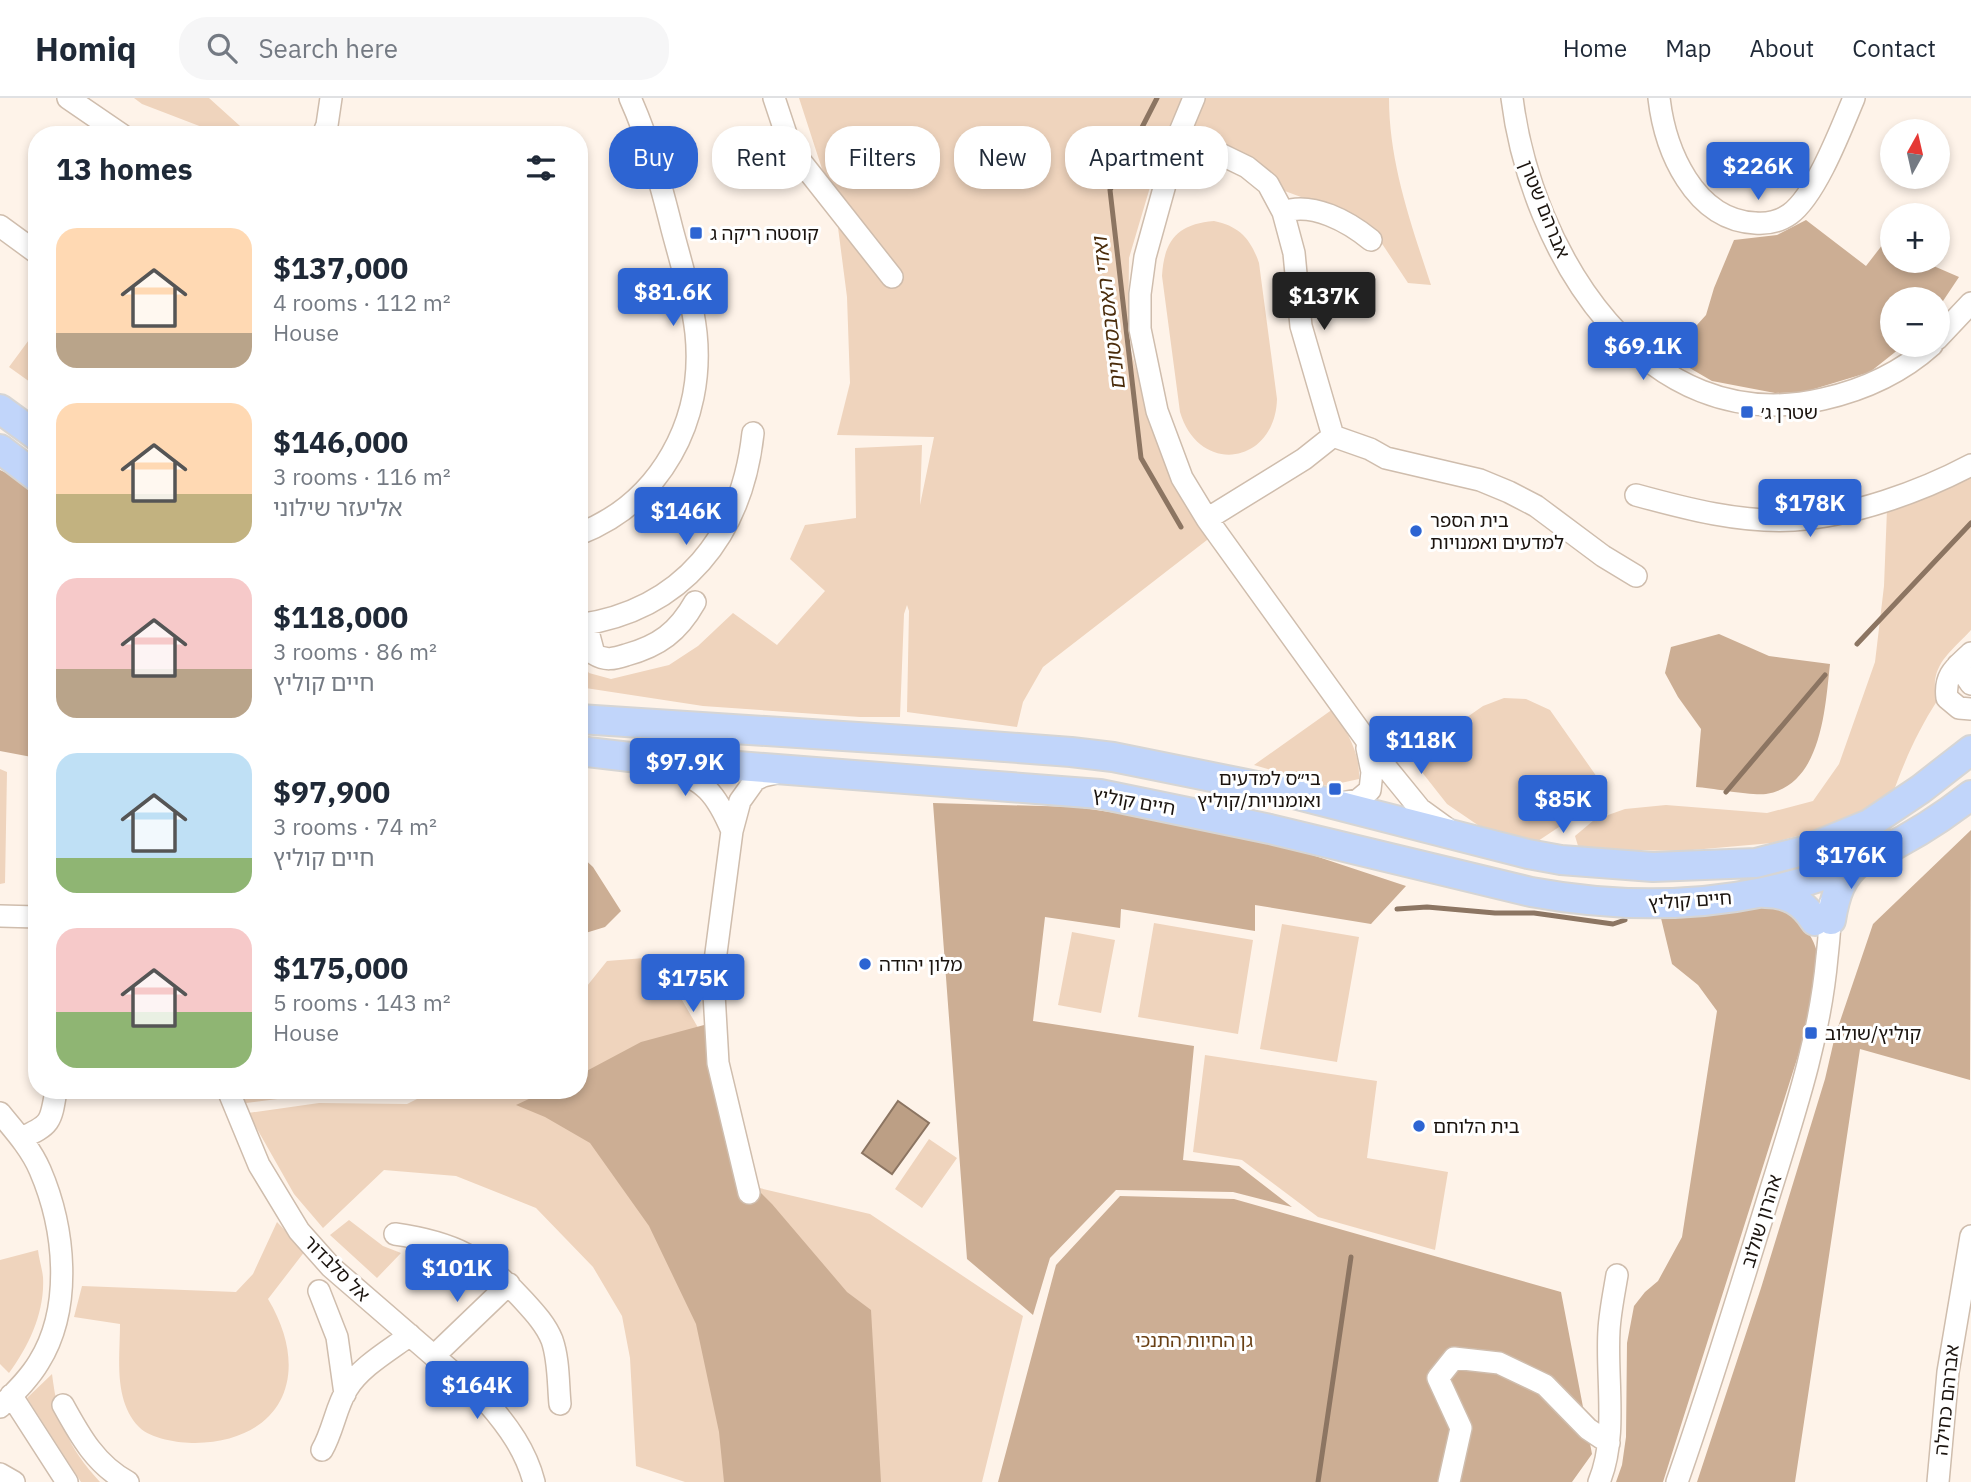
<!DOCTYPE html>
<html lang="en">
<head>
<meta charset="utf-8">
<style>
  :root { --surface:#fff; --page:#f6f6f7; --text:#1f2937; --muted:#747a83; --line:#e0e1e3; --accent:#2d64d2 }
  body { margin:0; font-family:"IBM Plex Sans","Noto Sans Hebrew",sans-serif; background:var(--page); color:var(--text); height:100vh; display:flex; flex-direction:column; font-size:26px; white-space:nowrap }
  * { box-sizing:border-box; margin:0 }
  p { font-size:23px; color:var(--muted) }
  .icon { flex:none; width:38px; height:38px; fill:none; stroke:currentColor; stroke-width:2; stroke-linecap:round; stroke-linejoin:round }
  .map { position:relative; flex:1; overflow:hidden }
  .side { position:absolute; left:28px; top:28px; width:560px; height:973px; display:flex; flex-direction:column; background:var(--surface); border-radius:28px; box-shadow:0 4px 10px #0003 }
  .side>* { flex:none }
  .top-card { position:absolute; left:609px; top:28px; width:665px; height:63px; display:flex; gap:14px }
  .needle { width:46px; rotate:8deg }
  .buttons { position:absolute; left:1880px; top:21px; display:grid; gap:14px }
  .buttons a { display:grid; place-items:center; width:70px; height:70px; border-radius:50%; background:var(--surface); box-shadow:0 4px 10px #0003; font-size:35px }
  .price { position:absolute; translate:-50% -60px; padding:0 16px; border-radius:7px; background:var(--accent); color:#fff; font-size:23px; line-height:46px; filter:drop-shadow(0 2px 4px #0008) }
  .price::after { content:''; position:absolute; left:50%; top:42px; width:21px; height:16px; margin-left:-10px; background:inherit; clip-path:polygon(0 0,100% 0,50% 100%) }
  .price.selected { background:#222; color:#fff }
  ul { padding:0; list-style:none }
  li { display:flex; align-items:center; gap:21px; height:175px; padding:0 28px }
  li span { display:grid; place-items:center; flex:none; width:196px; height:140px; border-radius:21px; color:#555 }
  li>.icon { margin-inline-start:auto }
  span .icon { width:84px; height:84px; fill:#fffc; stroke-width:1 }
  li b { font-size:30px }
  h2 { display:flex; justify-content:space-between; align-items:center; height:84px; padding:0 28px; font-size:30px }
  .chip { padding:0 24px; border-radius:28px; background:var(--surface); box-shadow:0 4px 10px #0003; font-size:24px; line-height:63px }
  .chip.selected { background:var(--accent); color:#fff }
  header { display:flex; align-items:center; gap:42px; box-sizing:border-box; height:98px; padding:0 35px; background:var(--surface); border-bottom:2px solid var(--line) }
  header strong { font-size:33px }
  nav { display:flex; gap:38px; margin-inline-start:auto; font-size:24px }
  .search { width:490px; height:63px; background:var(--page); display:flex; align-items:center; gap:18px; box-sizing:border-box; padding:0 24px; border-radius:28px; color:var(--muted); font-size:26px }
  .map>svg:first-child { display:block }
  .green { fill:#efd4bd }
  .forest { fill:#ccae94 }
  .water { fill:#bc9f85; stroke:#8c7562; stroke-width:2 }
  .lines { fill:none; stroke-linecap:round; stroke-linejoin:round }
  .stream { stroke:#8c7562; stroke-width:5 }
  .minor-casing { stroke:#cfbdad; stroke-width:24 }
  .major-casing { stroke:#d6d5d4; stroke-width:32 }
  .minor { stroke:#fff; stroke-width:21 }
  .major { stroke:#c1d5fa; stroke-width:28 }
  .poi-dot { fill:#2d64d2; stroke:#fff; stroke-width:2.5 }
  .labels { text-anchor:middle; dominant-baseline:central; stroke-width:6; stroke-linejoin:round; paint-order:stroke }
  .street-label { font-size:19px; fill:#1b140f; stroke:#fff }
  .poi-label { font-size:19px; fill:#1b140f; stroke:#fff; text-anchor:start }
  .park-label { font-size:19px; fill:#694015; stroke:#fff }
  .water-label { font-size:21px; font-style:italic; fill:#4a2c0b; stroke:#fff }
</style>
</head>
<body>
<header>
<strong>Homiq</strong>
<div class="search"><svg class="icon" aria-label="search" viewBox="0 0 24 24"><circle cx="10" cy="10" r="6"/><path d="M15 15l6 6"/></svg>Search here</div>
<nav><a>Home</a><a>Map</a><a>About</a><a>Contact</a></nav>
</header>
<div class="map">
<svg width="1971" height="1384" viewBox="0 0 1971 1384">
  <rect width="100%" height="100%" fill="#fef3e9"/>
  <path class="green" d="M134 0H209L250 37 215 34 142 6Z
    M799 0H1389C1389 65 1411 126 1431 187L1408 185 1373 132 1336 112 1274 89 1164 42 1129 160 1128 242 1154 336 1207 421V442L1043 569 1023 604 1017 629 907 614 909 513 907 507 904 516 900 619H860L703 608 579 589V560L589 575 611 581 669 567 698 548 733 515 777 547 825 493 790 461 805 427 856 420 855 350 922 347 920 407 934 339 837 337 850 285 847 199 836 114Z
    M1214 123C1239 128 1251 141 1259 165L1277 301C1275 367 1199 378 1180 314L1162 178C1164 142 1178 126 1214 123Z
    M37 231V289L9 269Z
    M1971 380V532C1949 556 1928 568 1937 603 1917 634 1903 666 1891 701L1853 723 1772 745 1681 753 1579 751 1575 738 1594 722 1625 711 1666 707 1767 715 1813 703 1839 666 1875 564 1884 488 1887 411Z
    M1504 600 1526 601 1550 612 1604 689 1595 705 1532 747 1488 734 1447 706 1410 659 1483 608Z
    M1333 611C1347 635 1360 653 1359 681L1327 688 1254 667Z
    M0 671 7 674 5 785 0 786Z
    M1154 825 1253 842 1238 936 1138 919Z
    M1282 826 1359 839 1337 964 1260 951Z
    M1072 834 1115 842 1101 915 1058 907Z
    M657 859 700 933 755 1089 870 1116 1023 1218 982 1384H685L636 1368 630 1260 622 1218 593 1169 536 1110 456 1078 384 1072 323 1130 294 1096 248 1015 319 1005 407 1006 435 992H579V898L607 863Z
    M1205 957 1377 983 1367 1060 1448 1074 1435 1152 1318 1119 1242 1062 1193 1054Z
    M239 992H300L301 998 246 1005Z
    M929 1041 957 1060 922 1110 895 1091Z
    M349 1122 383 1148 401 1155 377 1180 330 1137Z
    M277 1124 305 1153 268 1201C312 1274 285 1343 195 1345 178 1345 151 1341 139 1329 113 1302 120 1259 120 1226L74 1219 82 1188 236 1194 253 1176Z
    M38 1152C39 1161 42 1170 43 1179 45 1214 29 1248 9 1275L0 1266V1162Z
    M52 1276C58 1323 67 1348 100 1384H81L27 1300Z"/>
  <path class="forest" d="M1806 122 1866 168 1883 146 1892 150V163H1922L1959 179 1937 212V201H1892V247H1904L1870 274 1804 294 1775 295 1712 283 1669 258 1706 217 1714 190 1734 142 1777 137Z
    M0 372 37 389V660L0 653Z
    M1719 536 1769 558 1830 566C1825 610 1822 687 1766 696 1752 698 1712 690 1696 689L1701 631 1678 599 1665 575 1671 549Z
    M933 705 1076 709 1123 716 1273 744 1406 788 1371 826 1255 807V833L1121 811 1120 830 1045 819 1033 923 1194 948 1183 1062 1239 1068 1292 1109 1233 1094 1116 1092 1050 1160 1033 1217 967 1161Z
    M1971 732 1970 982 1860 951 1795 1384H1697L1761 1190 1825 981 1835 938 1873 826Z
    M579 756 593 769 621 813 605 829 579 837Z
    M1762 808C1767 808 1774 808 1779 810 1798 816 1816 840 1818 860 1821 884 1809 918 1803 942L1663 1384H1616L1622 1367 1626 1339 1627 1245 1634 1208 1645 1194 1658 1183 1682 1139 1717 913 1698 887 1672 866 1660 816Z
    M704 927H710L745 1079 772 1106 847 1194 871 1212 881 1384H724L719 1334 696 1226 649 1128 590 1045 545 1019 516 1007 548 992H579V977L641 944Z
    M1120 1098 1234 1101 1561 1194 1592 1356 1572 1384H998L1056 1167Z"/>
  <path class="water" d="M898 1003 929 1025 892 1076 862 1055Z"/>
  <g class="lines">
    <path class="stream" d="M1157 0 1110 92 1141 360 1181 429
      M1857 546 1971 425
      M1726 694 1825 577
      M1397 811 1427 809 1495 815H1534L1613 826 1625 822
      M1318 1384 1351 1159"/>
    <defs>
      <path id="minor" d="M68 0 122 37
        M774 0 791 51 892 179
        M1194 0 1179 36 1145 159 1140 196V231L1157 313 1182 380 1207 421 1385 668 1420 711 1449 732
        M1512 0C1531 153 1644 343 1823 301 1863 292 1902 274 1932 247
        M1659 0C1665 52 1694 122 1755 125 1768 126 1779 124 1790 116 1816 97 1841 31 1854 0
        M1179 36 1247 69 1268 86 1283 114 1294 155 1301 228 1333 338 1304 361 1207 421
        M323 37 327 27 331 0
        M1283 114C1312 103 1349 124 1371 142
        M0 128 37 155
        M1937 241 1971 205
        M1333 338 1370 351 1386 360 1480 382 1509 394 1536 408 1603 458 1636 478
        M1636 397C1687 411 1741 425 1794 422 1852 418 1920 394 1971 367
        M579 436C661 404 705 322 696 235 692 200 681 165 672 131 661 87 649 42 630 0
        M586 526 594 556C605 563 614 561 626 557 659 548 678 534 695 504
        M579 527C683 512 742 437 753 335
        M1971 555C1955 570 1944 577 1947 600L1959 610 1971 611
        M1958 567 1971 586
        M666 668C705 683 716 695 732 733
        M1334 706 1358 702 1370 692 1372 674 1367 650
        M0 818 37 819
        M228 992 259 1067 299 1133 331 1169 487 1304C508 1328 526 1353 534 1384
        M0 1015C15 1033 31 1051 40 1072 65 1130 73 1209 39 1264 29 1281 14 1295 0 1309
        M21 1040C51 1027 51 1024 56 992
        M749 1095 718 965 713 878 732 733 740 703 755 682 763 678 780 674
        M395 1136C452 1144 485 1160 524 1203 535 1215 546 1227 552 1242 559 1262 558 1285 560 1306
        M319 1193 337 1239 345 1296
        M435 1257 509 1186
        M11 1297 67 1384
        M63 1307C80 1338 96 1367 128 1384
        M322 1352C333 1333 336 1309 347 1291 360 1269 390 1252 410 1237
        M0 1376 14 1384
        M1449 1384 1461 1330 1438 1280 1454 1260 1499 1265 1545 1287 1588 1331 1609 1345
        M1599 1384C1618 1339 1606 1280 1609 1232 1610 1214 1614 1195 1617 1177
        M1677 1384C1711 1287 1741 1189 1771 1091 1795 1014 1820 939 1827 859 1829 841 1831 825 1830 806
        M1938 1384 1948 1274 1971 1138"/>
      <path id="major" d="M0 311 37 338
        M0 351 37 379
        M579 621 951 645 1071 654 1113 659 1286 694 1528 756 1561 762 1653 769 1756 765 1803 753 1869 726 1921 691 1971 652
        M579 653 647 661 1100 696 1270 731 1531 794C1689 823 1843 798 1971 697
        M1765 795C1788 795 1803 804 1815 823
        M1831 822C1835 798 1841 777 1861 763"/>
    </defs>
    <use href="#minor" class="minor-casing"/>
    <use href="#major" class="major-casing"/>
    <use href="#minor" class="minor"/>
    <use href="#major" class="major"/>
  </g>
  <g class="poi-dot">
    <rect x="689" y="128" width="14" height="14" rx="3.5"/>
    <rect x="1740" y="307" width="14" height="14" rx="3.5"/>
    <circle cx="1416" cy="433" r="7"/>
    <rect x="1328" y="684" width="14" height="14" rx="3.5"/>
    <circle cx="865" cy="866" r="7"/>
    <rect x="1804" y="928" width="14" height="14" rx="3.5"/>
    <circle cx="1419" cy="1028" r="7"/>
  </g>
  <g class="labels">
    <g class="street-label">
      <text transform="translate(1545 111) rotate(68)">אברהם שטרן</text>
      <text transform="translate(1134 703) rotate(10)">חיים קוליץ</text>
      <text transform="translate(1690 802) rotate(-4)">חיים קוליץ</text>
      <text transform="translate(1761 1123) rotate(-73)">אהרון שולוב</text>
      <text transform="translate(337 1170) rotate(45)">אל סלבדור</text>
      <text transform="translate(1946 1302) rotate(-84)">אברהם כחילה</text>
    </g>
    <g class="poi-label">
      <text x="710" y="135">קוסטה ריקה ג</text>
      <text x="1761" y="314">שטרן ג׳</text>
      <text x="1430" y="422">בית הספר<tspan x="1430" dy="22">למדעים ואמנויות</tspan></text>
      <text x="1321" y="680" text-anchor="end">בי״ס למדעים<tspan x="1321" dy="22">ואומנויות/קוליץ</tspan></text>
      <text x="879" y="866">מלון יהודה</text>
      <text x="1825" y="935">קוליץ/שולוב</text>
      <text x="1433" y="1028">בית הלוחם</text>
    </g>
    <g class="park-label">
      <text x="1194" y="1242">גן החיות התנכי</text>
    </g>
    <g class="water-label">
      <text transform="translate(1108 216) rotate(-97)">ואדי האסבסטונים</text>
    </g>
  </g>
</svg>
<div class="buttons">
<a><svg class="needle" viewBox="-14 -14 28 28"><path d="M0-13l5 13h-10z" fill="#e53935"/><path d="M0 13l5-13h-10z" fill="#747a83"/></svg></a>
<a>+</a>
<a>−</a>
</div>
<b class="price" style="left:1758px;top:104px">$226K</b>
<b class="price" style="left:673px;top:230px">$81.6K</b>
<b class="price selected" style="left:1324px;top:234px">$137K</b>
<b class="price" style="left:1643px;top:284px">$69.1K</b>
<b class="price" style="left:1810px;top:441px">$178K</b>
<b class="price" style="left:686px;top:449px">$146K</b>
<b class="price" style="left:1421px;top:678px">$118K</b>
<b class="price" style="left:685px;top:700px">$97.9K</b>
<b class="price" style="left:1563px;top:737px">$85K</b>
<b class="price" style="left:1851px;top:793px">$176K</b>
<b class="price" style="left:693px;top:916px">$175K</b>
<b class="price" style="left:457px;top:1206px">$101K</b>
<b class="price" style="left:477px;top:1323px">$164K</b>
<div class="top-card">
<a class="chip selected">Buy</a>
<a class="chip">Rent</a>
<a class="chip">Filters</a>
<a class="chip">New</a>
<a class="chip">Apartment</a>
</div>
<section class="side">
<h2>13 homes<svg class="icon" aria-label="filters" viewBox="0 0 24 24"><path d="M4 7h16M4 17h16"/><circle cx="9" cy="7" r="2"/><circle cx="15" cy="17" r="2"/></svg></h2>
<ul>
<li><span style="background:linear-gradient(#ffd9b3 75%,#b9a48a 0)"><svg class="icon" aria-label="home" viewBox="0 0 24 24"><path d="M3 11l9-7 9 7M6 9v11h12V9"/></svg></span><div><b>$137,000</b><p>4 rooms · 112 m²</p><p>House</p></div></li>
<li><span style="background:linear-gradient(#ffd9b3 65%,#c2b280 0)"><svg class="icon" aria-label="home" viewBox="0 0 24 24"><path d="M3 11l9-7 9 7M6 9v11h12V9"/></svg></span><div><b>$146,000</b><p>3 rooms · 116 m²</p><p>אליעזר שילוני</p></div></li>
<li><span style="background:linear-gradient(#f6c9c9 65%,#b9a48a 0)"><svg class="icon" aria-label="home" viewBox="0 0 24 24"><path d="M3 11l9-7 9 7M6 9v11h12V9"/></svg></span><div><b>$118,000</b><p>3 rooms · 86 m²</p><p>חיים קוליץ</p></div></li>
<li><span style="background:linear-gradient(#bfe0f5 75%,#8fb573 0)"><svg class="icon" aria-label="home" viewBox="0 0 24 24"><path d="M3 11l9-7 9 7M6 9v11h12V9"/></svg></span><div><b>$97,900</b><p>3 rooms · 74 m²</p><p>חיים קוליץ</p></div></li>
<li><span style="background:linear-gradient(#f6c9c9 60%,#8fb573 0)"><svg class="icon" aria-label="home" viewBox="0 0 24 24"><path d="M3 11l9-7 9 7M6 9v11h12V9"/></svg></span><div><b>$175,000</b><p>5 rooms · 143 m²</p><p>House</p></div></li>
</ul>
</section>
</div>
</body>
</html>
